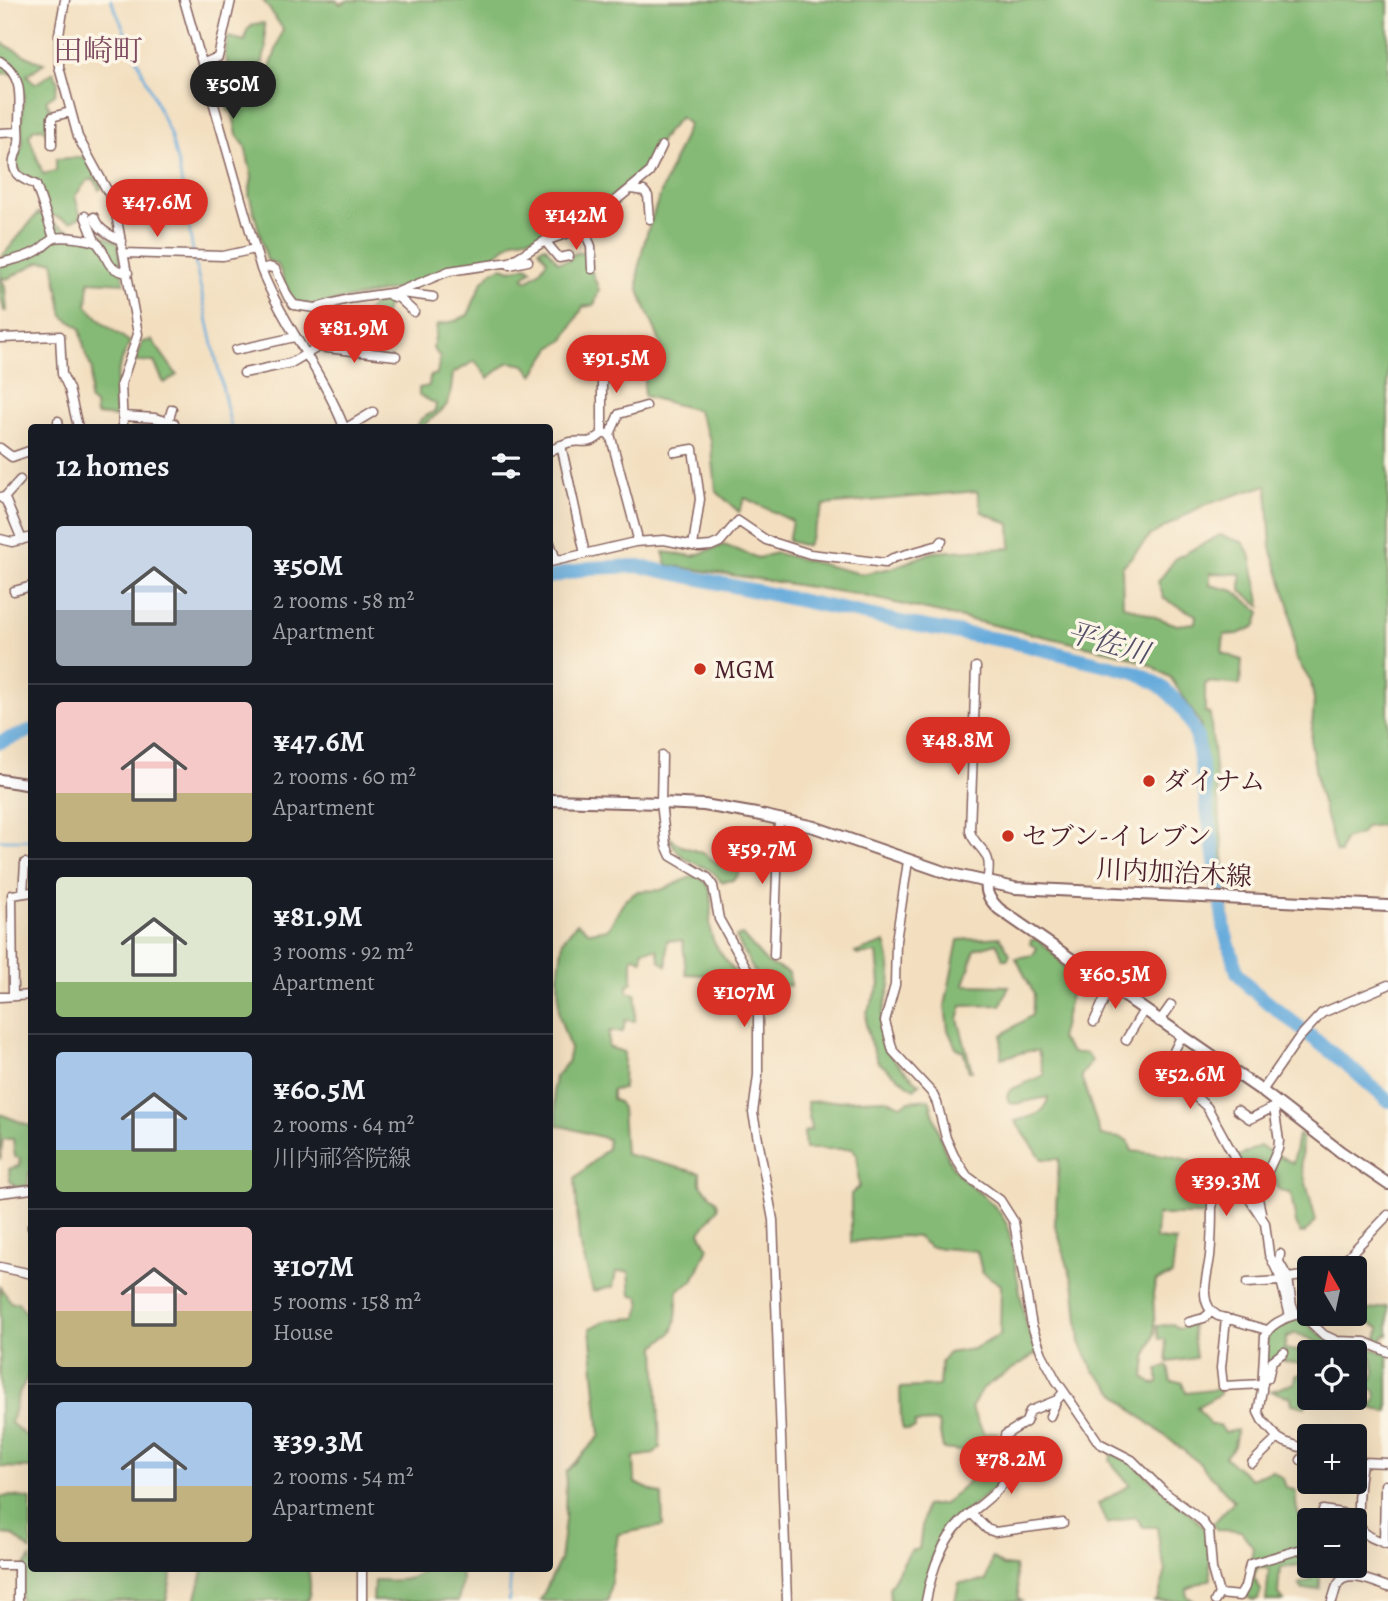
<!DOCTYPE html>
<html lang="en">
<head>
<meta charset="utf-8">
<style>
  :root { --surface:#171b24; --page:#242831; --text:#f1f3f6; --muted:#9ea1a6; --line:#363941; --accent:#d93025 }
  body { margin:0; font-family:Alegreya,"Noto Serif JP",serif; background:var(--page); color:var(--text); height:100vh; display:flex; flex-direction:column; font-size:26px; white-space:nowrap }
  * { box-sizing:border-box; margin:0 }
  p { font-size:23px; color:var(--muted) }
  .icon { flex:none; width:38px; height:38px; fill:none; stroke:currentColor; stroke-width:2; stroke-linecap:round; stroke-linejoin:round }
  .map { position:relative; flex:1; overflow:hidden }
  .details { position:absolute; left:28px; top:424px; width:525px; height:1148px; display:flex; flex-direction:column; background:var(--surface); border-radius:7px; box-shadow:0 7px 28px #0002 }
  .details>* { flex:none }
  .needle { width:46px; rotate:351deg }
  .tools { position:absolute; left:1297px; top:1256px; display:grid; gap:14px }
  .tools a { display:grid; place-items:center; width:70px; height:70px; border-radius:7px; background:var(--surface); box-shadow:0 7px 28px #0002; font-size:35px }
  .price { position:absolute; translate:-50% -60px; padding:0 16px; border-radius:24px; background:var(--accent); color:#fff; font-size:23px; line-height:46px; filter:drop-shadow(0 2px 4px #0008) }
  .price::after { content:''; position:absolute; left:50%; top:42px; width:21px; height:16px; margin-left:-10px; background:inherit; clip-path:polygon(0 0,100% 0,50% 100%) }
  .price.on { background:#222; color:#fff }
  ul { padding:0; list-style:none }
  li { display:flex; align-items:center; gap:21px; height:175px; padding:0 28px }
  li+li { border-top:2px solid var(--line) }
  li span { display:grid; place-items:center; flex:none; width:196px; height:140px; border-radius:7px; color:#555 }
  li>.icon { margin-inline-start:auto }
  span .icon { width:84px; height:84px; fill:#fffc; stroke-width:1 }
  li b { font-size:30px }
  h2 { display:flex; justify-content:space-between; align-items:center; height:84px; padding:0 28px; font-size:30px }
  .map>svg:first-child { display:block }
  .forest { fill:#85ba76; stroke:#686c50; stroke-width:2 }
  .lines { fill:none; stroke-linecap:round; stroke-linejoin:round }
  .stream { stroke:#66abdc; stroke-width:2.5 }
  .river { stroke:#66abdc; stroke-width:14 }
  .minor-casing { stroke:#85625f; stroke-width:11 }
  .major-casing { stroke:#85625f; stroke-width:14 }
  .minor { stroke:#fff; stroke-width:8 }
  .major { stroke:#fff; stroke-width:10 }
  .poi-dot { fill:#c8321e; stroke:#fcf5e5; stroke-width:2.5 }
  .labels { text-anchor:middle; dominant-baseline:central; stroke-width:7; stroke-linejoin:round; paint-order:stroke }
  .poi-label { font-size:26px; fill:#4a1f2b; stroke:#fcf5e5; text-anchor:start }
  .street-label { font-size:26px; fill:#4a1f2b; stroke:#fcf5e5 }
  .water-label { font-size:28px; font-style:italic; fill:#545069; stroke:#fcf5e5 }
  .quarter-label { font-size:30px; fill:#804e63; stroke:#fcf5e5 }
</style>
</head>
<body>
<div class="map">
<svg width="1388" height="1601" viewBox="0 0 1388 1601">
  <rect width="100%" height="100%" fill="#fcf5e5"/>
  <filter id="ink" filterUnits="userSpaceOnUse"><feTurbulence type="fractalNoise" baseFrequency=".0143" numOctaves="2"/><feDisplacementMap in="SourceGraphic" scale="14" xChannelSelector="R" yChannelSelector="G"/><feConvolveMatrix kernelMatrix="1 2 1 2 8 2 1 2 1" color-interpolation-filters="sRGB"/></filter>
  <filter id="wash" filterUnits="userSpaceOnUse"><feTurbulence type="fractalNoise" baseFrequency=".00686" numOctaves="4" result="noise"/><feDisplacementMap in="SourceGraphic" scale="28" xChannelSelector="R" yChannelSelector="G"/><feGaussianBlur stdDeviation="1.57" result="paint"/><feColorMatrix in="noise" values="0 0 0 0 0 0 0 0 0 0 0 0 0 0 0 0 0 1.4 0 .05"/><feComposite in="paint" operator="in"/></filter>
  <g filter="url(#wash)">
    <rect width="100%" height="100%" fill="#f3dfc0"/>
    <path class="forest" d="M263 0H336L340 4 349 0H1388V824L1365 827 1361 834 1344 839 1340 853H1336L1318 788 1311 743 1314 700 1311 682 1295 657 1290 608 1271 548 1267 485 1204 505 1151 535 1122 567 1123 605 1177 625 1195 623 1196 615 1164 599 1158 582 1176 558 1220 535 1242 542 1250 554 1261 606 1241 591V574L1210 573V585L1234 591 1260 612 1256 626 1238 634 1224 635 1222 653 1242 660 1240 685 1208 682 1205 685V712L1210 714 1230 929 1214 847 1200 723 1171 678 1150 665 1122 654 855 594 667 565 663 552 693 556 724 545 758 558 776 553 861 574 892 568 933 552 1011 548 1010 524 982 512 977 491 824 505 807 546 788 541 792 521 745 498 739 512 716 491 711 441 697 410 644 396 645 354 663 355C660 331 644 312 639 289 631 256 675 158 689 124L680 117 662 138 647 166 585 220 536 242 532 237 514 240 489 260 462 264 397 289 314 305 296 302 289 293 278 265 267 260 249 194 252 177 245 146 237 135 233 114 228 110 216 77 228 64 225 54 228 37 245 41 247 30 254 24 264 23 266 49 260 71 268 74 283 29Z
      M0 42 34 60 44 63 27 75 35 84 54 72 58 83 55 94 46 100 52 112 47 117 48 136 43 128 34 129 29 136 43 174 56 171V159L85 157 103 187 99 190 94 179 87 181 75 196 81 217 71 222 48 214 38 181 22 174 17 166V158L23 144 21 126 24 95 18 74 0 73Z
      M38 213 61 227 85 235 96 231 118 243 124 283 89 281 87 306 104 324 130 342C116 371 113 384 116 417L96 415 95 405 89 400 92 368 86 356 80 328 63 316 53 261 39 262 7 279 1 277 5 287 7 311H4L0 293V259Z
      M545 246 558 262 570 260 573 254 584 252 599 290 594 305 583 307 564 340 551 348 533 375 525 365 509 362 488 378 475 361 453 373C449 411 449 404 421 427H417L421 419 435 411 436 404 419 395V388L429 386 430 376 437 374 440 357 433 349 437 325 455 321 468 315 482 282 494 270 503 267 511 270 527 266 532 270 523 277 527 281 539 272 547 260 539 249Z
      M380 298 389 300 384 317 370 325 361 340V325L350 317 364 315Z
      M152 340 177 375 164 383 154 362H136L142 342Z
      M669 837 681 846 703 853 720 865 738 868 739 874 734 880 721 882C709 859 683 871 669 837Z
      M696 875C724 890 703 917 713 940 719 953 730 965 738 977L710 980 707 975 686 974 683 941 667 940V966L660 961 657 949 643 950 642 961 636 957 632 958V982L628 985 627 992 636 994 635 1021 625 1020 623 1032 609 1031 608 1047 624 1052 623 1089 612 1090V1099L618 1102 622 1108 625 1154 700 1173V1184L717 1202 718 1208 700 1232 708 1248 693 1281 678 1290C676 1302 679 1326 669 1335 664 1339 661 1340 656 1346L660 1448 654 1454 634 1457 635 1483 662 1495 663 1526 618 1534 608 1601H540L560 1560 565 1519 566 1472 600 1436 590 1328 607 1320 637 1318 641 1306 639 1296 631 1295 629 1271 616 1272 613 1287 593 1291 579 1241 575 1178 607 1149 608 1139 558 1125 553 1090 555 1077 567 1063 570 1049 559 1015 558 977 563 940 577 923 590 932 608 929 625 900 638 891 661 890Z
      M742 935 767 963 789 973 790 986 767 981H759L736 937Z
      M1000 937 1010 954 1008 959H1003L997 943 975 949 964 985 1009 986 1001 1005 962 1006 958 1019 972 1071H969L963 1051 956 1048 948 1030 945 1006 958 940Z
      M1037 939C1083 976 1072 988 1060 1039L1072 1053H1086L1092 1061 1081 1076 1101 1136 1122 1138 1128 1141 1132 1151C1160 1155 1189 1154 1211 1174L1212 1182 1229 1180 1227 1166 1219 1173 1216 1170C1229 1159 1244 1155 1259 1146L1293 1163 1298 1135 1302 1137 1301 1164 1316 1221 1305 1233H1300L1296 1223 1291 1194 1278 1189 1273 1174 1265 1171 1252 1192 1206 1195V1215H1157L1156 1239 1176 1241 1172 1275 1156 1281 1153 1294 1155 1333 1146 1358 1144 1377 1152 1384 1158 1383V1369L1168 1366 1171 1382H1182L1186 1393 1220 1389V1394L1197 1407 1210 1425H1219L1224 1433 1237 1430 1234 1446 1225 1457 1251 1479 1272 1471 1283 1479 1286 1487 1296 1491C1295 1508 1297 1516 1309 1528V1566H1320V1589L1303 1590 1299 1584 1311 1580 1308 1564 1280 1568 1278 1594 1284 1601H1266L1269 1569 1256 1567 1254 1578 1261 1590 1258 1599 1253 1600 1246 1596 1253 1547 1241 1531 1218 1530 1212 1525 1234 1501 1198 1462 1131 1409 1093 1370 1080 1342 1075 1289 1055 1224 1059 1159H1042L1015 1121C1031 1116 1046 1116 1048 1097L1015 1104 1009 1102 1007 1096 1010 1090 1044 1075 1038 1051H1029L1001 1058 1002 1035 1032 1015 1034 994 1016 958 1033 955 1037 948 1030 944 1031 940Z
      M885 942C889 956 892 971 890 985 886 1006 874 1028 886 1049 894 1063 909 1074 920 1084L914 1089 878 1062 871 1045 866 1024 867 1012 880 985 877 953 857 955 855 953Z
      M884 1099 902 1105 909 1101 929 1099C937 1123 942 1157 960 1176 979 1195 996 1201 1008 1227L1026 1324 1037 1353 983 1388 971 1408 984 1434 998 1432 1006 1467 1002 1478 994 1488 959 1517 940 1546 924 1601H890L889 1588 910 1551 919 1549 925 1506 944 1504 970 1480 968 1452 943 1449 938 1422 915 1423V1428L909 1430 903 1429 901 1421 900 1388 939 1386 941 1362 948 1353 973 1349 1000 1335 1001 1285 982 1272 977 1251 929 1247 918 1237 901 1236 851 1242V1194L859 1187 857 1155 853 1149H805L804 1132 811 1130 807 1102Z
      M0 1114 31 1126V1170L29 1173 28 1186 17 1187 10 1181 9 1169 19 1166 20 1158 15 1157 13 1139H3L0 1160Z
      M0 1287 12 1303 18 1302 26 1313 31 1370 18 1395 11 1423 25 1435 31 1437V1468L0 1467Z
      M1388 1306V1335L1384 1336 1380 1346 1375 1344 1380 1328 1364 1321 1365 1311Z
      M1296 1316 1324 1337 1361 1345 1388 1354V1412L1371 1408 1376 1399 1375 1391 1370 1388 1355 1390V1383L1372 1380 1375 1372 1372 1357 1359 1354 1355 1358 1354 1353H1342L1296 1333 1287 1337 1284 1349 1309 1353V1393L1305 1407 1292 1404 1291 1397 1271 1391 1295 1383 1296 1375 1305 1373 1306 1365 1284 1361 1281 1355 1265 1366 1268 1332Z
      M1173 1324 1178 1329 1192 1325 1196 1358 1168 1362 1165 1339H1159L1157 1326Z
      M1113 1452 1131 1462 1198 1521 1207 1532 1211 1579 1187 1589V1596L1194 1601H1155L1158 1599 1166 1570 1160 1550 1157 1527H1143L1135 1516 1107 1524 1098 1504 1130 1485 1110 1461Z
      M14 1496 31 1499V1551L13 1535 0 1534V1497Z
      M31 1557 32 1568H173L166 1601H21V1572Z
      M992 1558 1003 1566H1015L1019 1599 1022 1601H955L959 1583 986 1581Z
      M204 1568H308C310 1580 312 1590 307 1601H195Z
      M424 1568H461L462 1581 458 1601H373L374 1580C391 1580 413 1584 424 1568Z"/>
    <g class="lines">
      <path class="stream" d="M111 0 170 134 179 168 193 252
        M194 258 231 427
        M0 840H32
        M509 1601 511 1568"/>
      <path class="river" d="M550 577 589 568 639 566 915 625 1012 642 1135 672C1167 685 1185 706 1197 738L1225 932 1237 972 1251 989 1346 1064 1388 1101
        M0 742 32 730"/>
    </g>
  </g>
  <g filter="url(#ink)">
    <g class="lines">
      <defs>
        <path id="minor" d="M65 0 59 34V67L78 137 114 203 138 334 121 384 123 427
          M184 0 261 269C283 325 322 371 344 427
          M0 61C25 77 19 100 19 125 19 131 20 137 19 142 18 153 9 162 17 174 21 179 30 182 36 185L54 238
          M202 64 218 57 231 0
          M0 133 19 132
          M52 145V117L70 112
          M631 189 644 191 648 196 650 219
          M85 216 95 241
          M94 217C99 231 109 234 122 241
          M586 226 609 222
          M583 228 591 246 592 269
          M545 241 559 258 569 256
          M124 253 223 256 255 249
          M0 263C13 260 25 258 37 251 43 248 49 240 55 238 63 236 93 239 98 244 111 260 103 268 128 273
          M510 265 528 261
          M261 269 269 267 275 269 288 297 294 305 315 308 348 299 398 292 449 271 510 262 545 241 583 228 649 173 662 146
          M401 293 433 297
          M391 296 399 298 414 312
          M0 338 60 336 62 374 69 389 78 427
          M236 350 295 337
          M602 368V434H610
          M244 373 291 363 318 347 396 356
          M123 416 155 418 174 423
          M58 421 59 427
          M168 422 172 409
          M348 427 373 412
          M561 445 585 554
          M0 448 12 457 32 450
          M550 451C556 448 564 443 571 442 587 440 588 446 602 434
          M675 452 693 449 700 499 693 546
          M0 497 6 501 22 540
          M3 499 20 480
          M0 539 12 542 32 537
          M635 542 664 540 699 547 711 546 720 542 738 521 766 540 810 554 885 563 893 558 939 545 942 541
          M550 543 556 560
          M550 562 635 542 637 535 610 434 619 414 646 406
          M14 591 32 586
          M976 667 970 831C973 844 985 848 988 860 990 867 988 876 987 883
          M662 756 661 803 666 845 671 856 708 878 713 886 719 919 752 978 758 995V1075L753 1113 773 1220 787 1601
          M908 861 896 941 895 985 885 1021 893 1051 932 1093 937 1103 946 1138 954 1156 967 1176 1000 1200 1014 1222 1032 1326 1042 1354 1056 1380 1099 1443 1132 1460 1163 1491 1201 1520 1209 1531 1212 1569 1219 1594 1215 1601
          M23 893 25 863
          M774 955 779 819
          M13 996 12 895 32 892
          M0 997 32 995
          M1094 1022 1110 987
          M1159 1022 1171 1005
          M1181 1037 1172 1055 1168 1072 1207 1107 1239 1165 1247 1195
          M1126 1040 1144 1010
          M1262 1091 1298 1039 1322 1013 1388 985
          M1237 1110 1250 1119 1274 1107
          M0 1193 32 1189
          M1261 1212 1257 1195 1278 1149 1279 1141 1274 1107 1277 1102
          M32 1226V1228
          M1280 1254 1279 1262 1288 1278
          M0 1267 32 1274
          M1336 1269 1388 1215
          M1309 1275 1288 1278 1292 1306 1296 1314 1308 1320 1324 1335 1337 1341 1365 1342 1388 1352
          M1247 1283 1281 1281
          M1226 1318 1221 1368 1223 1386 1263 1384
          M1189 1322 1204 1318 1211 1312
          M1267 1330 1218 1316C1196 1304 1208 1275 1210 1256 1212 1237 1212 1219 1212 1201L1217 1196 1247 1195 1265 1223 1269 1254 1280 1277 1290 1316
          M1266 1379 1268 1378 1272 1361 1284 1352
          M1050 1416 1057 1400
          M1278 1438 1262 1420 1258 1412 1262 1390 1265 1336C1269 1325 1284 1318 1295 1315
          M1301 1460 1309 1451
          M1252 1463 1278 1438 1285 1442 1309 1450
          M1388 1463 1362 1462C1360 1475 1354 1520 1362 1530 1368 1538 1380 1541 1388 1544
          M1323 1510 1359 1516
          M971 1513 987 1529 995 1532 1063 1523
          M1384 1543 1385 1485
          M0 1565H18V1601
          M362 1568V1601
          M1219 1594 1240 1596 1245 1587 1250 1564 1309 1547
          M926 1601C931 1574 941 1542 961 1522 975 1507 1002 1493 1009 1472 1013 1459 1005 1447 1005 1435L1026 1422 1030 1411 1057 1400 1064 1392
          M1332 1601C1334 1596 1335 1589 1338 1584 1346 1569 1376 1583 1388 1587"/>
        <path id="major" d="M0 780 32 785
          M550 800 661 803 704 805 756 814 814 827 947 873 1015 888 1388 906
          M987 883C985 894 991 901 999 909L1262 1091 1341 1152 1388 1184"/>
      </defs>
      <use href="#minor" class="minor-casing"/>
      <use href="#major" class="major-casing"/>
      <use href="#minor" class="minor"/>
      <use href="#major" class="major"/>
    </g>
  </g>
  <g class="poi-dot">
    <circle cx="700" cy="669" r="7"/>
    <circle cx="1149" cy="781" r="7"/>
    <circle cx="1008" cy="836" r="7"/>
  </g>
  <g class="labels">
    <g class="poi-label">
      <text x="714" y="669">MGM</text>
      <text x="1163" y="781">ダイナム</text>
      <text x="1022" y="836">セブン-イレブン</text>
    </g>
    <g class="street-label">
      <text transform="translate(1174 873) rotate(3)">川内加治木線</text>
    </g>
    <g class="water-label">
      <text transform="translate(1108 643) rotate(16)">平佐川</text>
    </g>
    <g class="quarter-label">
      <text x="98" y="51">田崎町</text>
    </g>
  </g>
</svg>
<div class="tools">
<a><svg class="needle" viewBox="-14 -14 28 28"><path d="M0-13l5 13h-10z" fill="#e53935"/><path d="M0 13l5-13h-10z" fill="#9ea1a6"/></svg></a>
<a><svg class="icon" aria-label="locate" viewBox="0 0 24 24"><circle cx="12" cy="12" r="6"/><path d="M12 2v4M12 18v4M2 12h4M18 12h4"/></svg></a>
<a>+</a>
<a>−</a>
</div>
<b class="price on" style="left:233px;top:121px">¥50M</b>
<b class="price" style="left:157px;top:239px">¥47.6M</b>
<b class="price" style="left:576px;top:252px">¥142M</b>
<b class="price" style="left:354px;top:365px">¥81.9M</b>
<b class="price" style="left:616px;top:395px">¥91.5M</b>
<b class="price" style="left:958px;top:777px">¥48.8M</b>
<b class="price" style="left:762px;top:886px">¥59.7M</b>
<b class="price" style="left:1115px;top:1011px">¥60.5M</b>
<b class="price" style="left:744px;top:1029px">¥107M</b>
<b class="price" style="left:1190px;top:1111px">¥52.6M</b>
<b class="price" style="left:1226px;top:1218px">¥39.3M</b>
<b class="price" style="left:1011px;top:1496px">¥78.2M</b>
<section class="details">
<h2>12 homes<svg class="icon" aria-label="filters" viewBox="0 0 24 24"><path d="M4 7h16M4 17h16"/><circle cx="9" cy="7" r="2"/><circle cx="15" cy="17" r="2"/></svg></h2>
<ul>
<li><span style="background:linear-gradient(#c9d6e8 60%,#9aa5b1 0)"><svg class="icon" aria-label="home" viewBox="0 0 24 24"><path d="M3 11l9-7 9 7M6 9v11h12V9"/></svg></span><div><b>¥50M</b><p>2 rooms · 58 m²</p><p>Apartment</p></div></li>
<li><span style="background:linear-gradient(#f6c9c9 65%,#c2b280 0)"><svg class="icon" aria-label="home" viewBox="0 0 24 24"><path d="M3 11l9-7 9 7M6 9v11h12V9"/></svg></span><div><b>¥47.6M</b><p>2 rooms · 60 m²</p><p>Apartment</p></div></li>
<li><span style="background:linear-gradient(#dfe7d0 75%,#8fb573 0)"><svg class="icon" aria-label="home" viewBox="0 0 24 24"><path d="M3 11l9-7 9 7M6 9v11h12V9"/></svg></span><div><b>¥81.9M</b><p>3 rooms · 92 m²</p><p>Apartment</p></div></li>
<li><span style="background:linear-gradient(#a9c7e8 70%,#8fb573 0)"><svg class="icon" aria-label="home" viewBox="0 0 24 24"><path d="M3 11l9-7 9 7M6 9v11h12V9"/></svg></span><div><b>¥60.5M</b><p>2 rooms · 64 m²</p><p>川内祁答院線</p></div></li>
<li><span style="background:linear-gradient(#f6c9c9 60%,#c2b280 0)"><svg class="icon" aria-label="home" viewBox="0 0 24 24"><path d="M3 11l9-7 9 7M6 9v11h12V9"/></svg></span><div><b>¥107M</b><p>5 rooms · 158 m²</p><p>House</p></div></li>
<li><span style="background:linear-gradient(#a9c7e8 60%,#c2b280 0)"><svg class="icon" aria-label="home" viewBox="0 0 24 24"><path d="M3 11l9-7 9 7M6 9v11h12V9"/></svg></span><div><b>¥39.3M</b><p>2 rooms · 54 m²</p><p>Apartment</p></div></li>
</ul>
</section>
</div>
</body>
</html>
